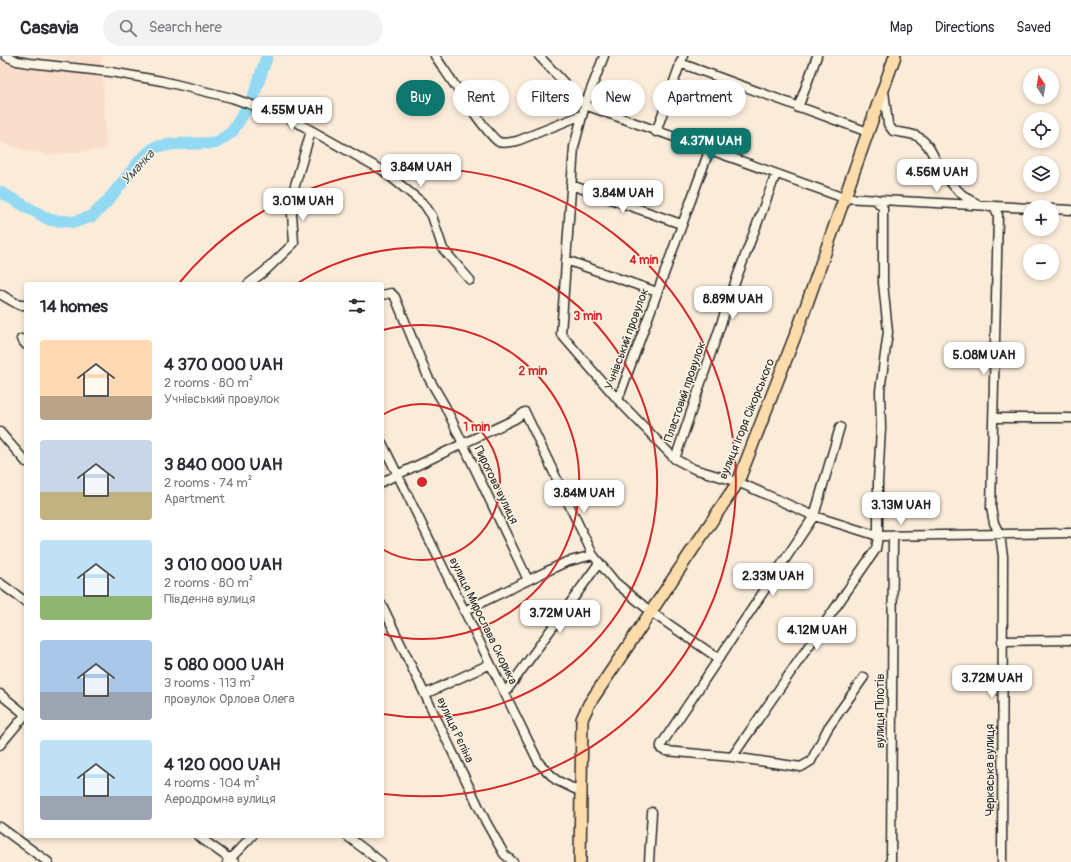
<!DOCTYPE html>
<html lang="en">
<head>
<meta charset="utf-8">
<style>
  :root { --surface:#fff; --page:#f2f2f3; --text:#2b2b33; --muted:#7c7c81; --line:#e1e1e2; --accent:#0f766e }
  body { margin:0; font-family:Pangolin,sans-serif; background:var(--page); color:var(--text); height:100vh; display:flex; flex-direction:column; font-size:15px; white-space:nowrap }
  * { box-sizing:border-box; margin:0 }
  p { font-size:13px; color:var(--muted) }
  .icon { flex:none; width:22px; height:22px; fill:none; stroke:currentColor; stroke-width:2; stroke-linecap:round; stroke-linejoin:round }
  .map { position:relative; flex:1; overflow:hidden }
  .details { position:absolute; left:24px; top:226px; width:360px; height:556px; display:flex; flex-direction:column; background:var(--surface); border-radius:4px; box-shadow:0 2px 6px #0003 }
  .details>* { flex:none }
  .guide { position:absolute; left:396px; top:24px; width:380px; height:36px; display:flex; gap:8px }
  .needle { width:26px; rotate:348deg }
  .buttons { position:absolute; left:1023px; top:12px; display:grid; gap:8px }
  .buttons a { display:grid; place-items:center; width:36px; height:36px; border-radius:50%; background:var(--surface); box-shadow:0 2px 6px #0003; font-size:20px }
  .price { position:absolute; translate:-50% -34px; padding:0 9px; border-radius:8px; background:#fff; color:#222; font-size:13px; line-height:26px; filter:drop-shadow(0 1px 2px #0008) }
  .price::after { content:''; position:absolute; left:50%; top:24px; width:12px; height:9px; margin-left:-6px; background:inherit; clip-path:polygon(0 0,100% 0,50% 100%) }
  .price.on { background:var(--accent); color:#fff }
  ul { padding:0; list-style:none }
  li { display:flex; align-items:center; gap:12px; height:100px; padding:0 16px }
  li span { display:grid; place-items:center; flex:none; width:112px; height:80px; border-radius:4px; color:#555 }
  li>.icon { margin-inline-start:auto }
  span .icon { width:48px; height:48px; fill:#fffc; stroke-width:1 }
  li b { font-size:17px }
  h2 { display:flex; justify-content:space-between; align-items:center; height:48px; padding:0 16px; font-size:17px }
  .chip { padding:0 14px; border-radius:18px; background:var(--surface); box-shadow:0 2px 6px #0003; font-size:14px; line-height:36px }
  .chip.on { background:var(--accent); color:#fff }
  header { display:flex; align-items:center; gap:24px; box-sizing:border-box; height:56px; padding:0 20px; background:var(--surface); border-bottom:1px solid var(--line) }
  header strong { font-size:19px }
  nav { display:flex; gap:22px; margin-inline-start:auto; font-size:14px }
  .search { width:280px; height:36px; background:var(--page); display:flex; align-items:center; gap:10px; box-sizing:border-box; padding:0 14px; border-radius:22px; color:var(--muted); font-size:15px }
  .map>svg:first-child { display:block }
  .built { fill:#fadecb }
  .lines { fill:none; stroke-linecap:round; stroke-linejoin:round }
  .river { stroke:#92d9f4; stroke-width:12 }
  .minor-casing { stroke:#2b2b2b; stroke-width:11 }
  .major-casing { stroke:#2b2b2b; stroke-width:14 }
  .minor { stroke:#fcf5e5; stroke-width:8 }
  .major { stroke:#fddcac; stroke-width:11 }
  .ring { fill:none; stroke:#d62828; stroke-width:2 }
  .labels { text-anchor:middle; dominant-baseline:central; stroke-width:3; stroke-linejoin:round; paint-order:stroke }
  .street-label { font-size:12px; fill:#2b2b2b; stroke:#fcf5e5 }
  .water-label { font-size:13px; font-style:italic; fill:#45565d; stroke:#fcf5e5 }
  .centre { fill:#d62828; stroke:#fcf5e5; stroke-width:2 }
  .ring-label { font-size:12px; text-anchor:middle; font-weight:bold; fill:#d62828; stroke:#fcf5e5; stroke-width:3; stroke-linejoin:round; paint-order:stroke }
</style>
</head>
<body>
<header>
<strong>Casavia</strong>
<div class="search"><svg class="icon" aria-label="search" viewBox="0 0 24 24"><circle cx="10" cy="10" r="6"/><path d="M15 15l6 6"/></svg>Search here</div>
<nav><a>Map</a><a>Directions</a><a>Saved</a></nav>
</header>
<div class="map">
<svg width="1071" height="806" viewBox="0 0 1071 806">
  <rect width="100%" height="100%" fill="#fbebd9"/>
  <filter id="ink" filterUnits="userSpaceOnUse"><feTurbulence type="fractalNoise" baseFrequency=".025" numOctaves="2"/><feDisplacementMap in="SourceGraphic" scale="8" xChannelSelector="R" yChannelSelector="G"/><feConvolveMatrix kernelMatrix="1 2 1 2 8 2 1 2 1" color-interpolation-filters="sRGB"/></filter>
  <g filter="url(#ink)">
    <path class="built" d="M46 0H103L100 10Z
      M0 3 20 11 103 20 106 93 48 99 20 93 0 86Z"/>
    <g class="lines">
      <path class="river" d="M0 136 50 164 75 166 92 160 105 148 142 102 155 91 174 88 216 87 232 76 253 42 267 0"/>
      <defs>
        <path id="minor" d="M6 0 17 5 29 7 111 16 162 25 232 42 289 62 382 114 424 148 432 160 443 193 470 224
          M435 0C445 14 488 81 499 86 505 88 511 86 517 85L582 59
          M539 0 585 49 844 142 1030 152
          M604 0 585 49 574 91 561 278 618 344 675 403 694 413 738 426 814 460 878 480 1071 477
          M680 7 868 76
          M884 35 888 68 893 75C901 77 914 77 920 82 930 89 933 100 939 110 948 125 960 140 976 147
          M798 52 817 0
          M656 76 683 0
          M571 129 681 168
          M994 150 998 159 991 452 994 467 1000 479 1003 500 1002 806
          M1052 153 1071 154
          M566 204 657 236
          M248 228 265 215 294 187 291 143 311 75
          M0 238 19 249H26
          M382 239 391 237 395 241 428 321 445 350 528 524
          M21 283 26 289
          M618 344 709 95
          M993 362H1071
          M840 371 814 460 661 689V693L666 695 732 701 801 711 811 705 828 672 864 621
          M0 376 26 406
          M382 387 539 707 556 724 581 736
          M675 403 737 221 776 118
          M382 426 515 363 525 356 593 499 615 526 651 556 718 602
          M0 527 26 546
          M382 549 486 766 504 798 513 806
          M464 555 566 506 593 499
          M1002 585 1071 584
          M505 637 599 507
          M0 638 26 659
          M425 638 490 608
          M0 689 26 658
          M732 701 876 493 878 480V426L881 372 880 335 888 276 883 227V152L875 143
          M0 771 48 806
          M198 780 234 806
          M347 780 381 806
          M227 806 252 780
          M649 806 652 756
          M891 806 893 480"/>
        <path id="major" d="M580 806 582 663 589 648 738 426 799 270 895 0"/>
      </defs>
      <use href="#minor" class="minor-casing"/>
      <use href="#major" class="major-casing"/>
      <use href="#minor" class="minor"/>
      <use href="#major" class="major"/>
    </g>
  </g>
  <g class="ring">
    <path d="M382 359A78 78 0 1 1 382 493"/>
    <path d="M383 274A157 157 0 1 1 383 578"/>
    <path d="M296 228A235 235 0 1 1 383 658"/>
    <path d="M180 226A314 314 0 1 1 384 738"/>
  </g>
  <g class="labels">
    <g class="street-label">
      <text transform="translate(627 283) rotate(-70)">Учнівський провулок</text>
      <text transform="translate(685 336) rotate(-71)">Пластовий провулок</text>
      <text transform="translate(747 363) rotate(-68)">вулиця Ігоря Сікорського</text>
      <text transform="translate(496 429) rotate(64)">Пирогова вулиця</text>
      <text transform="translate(483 565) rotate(64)">вулиця Мирослава Скорика</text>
      <text transform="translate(880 655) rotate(-90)">вулиця Пілотів</text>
      <text transform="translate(455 674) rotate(65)">вулиця Рєпіна</text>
      <text transform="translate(990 714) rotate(-90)">Черкаська вулиця</text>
    </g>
    <g class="water-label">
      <text transform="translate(138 111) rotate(-47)">Уманка</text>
    </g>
  </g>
  <circle cx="422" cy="426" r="6" class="centre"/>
  <g class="ring-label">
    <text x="644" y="208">4 min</text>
    <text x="588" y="264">3 min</text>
    <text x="533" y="319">2 min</text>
    <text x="477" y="375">1 min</text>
  </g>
</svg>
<div class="buttons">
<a><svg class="needle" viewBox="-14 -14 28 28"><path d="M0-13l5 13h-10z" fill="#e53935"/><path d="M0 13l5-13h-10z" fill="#7c7c81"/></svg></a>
<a><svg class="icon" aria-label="locate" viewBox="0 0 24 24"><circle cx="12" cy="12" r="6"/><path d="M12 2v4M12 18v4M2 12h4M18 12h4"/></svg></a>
<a><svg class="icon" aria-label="layers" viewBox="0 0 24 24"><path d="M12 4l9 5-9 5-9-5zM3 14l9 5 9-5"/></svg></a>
<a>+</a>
<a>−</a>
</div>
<b class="price" style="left:292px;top:75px">4.55M UAH</b>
<b class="price on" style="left:711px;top:106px">4.37M UAH</b>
<b class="price" style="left:421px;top:132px">3.84M UAH</b>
<b class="price" style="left:937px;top:137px">4.56M UAH</b>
<b class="price" style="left:623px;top:158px">3.84M UAH</b>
<b class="price" style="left:303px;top:166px">3.01M UAH</b>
<b class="price" style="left:733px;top:264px">8.89M UAH</b>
<b class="price" style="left:984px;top:320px">5.08M UAH</b>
<b class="price" style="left:584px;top:458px">3.84M UAH</b>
<b class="price" style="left:901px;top:470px">3.13M UAH</b>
<b class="price" style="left:773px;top:541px">2.33M UAH</b>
<b class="price" style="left:560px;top:578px">3.72M UAH</b>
<b class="price" style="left:817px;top:595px">4.12M UAH</b>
<b class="price" style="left:992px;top:643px">3.72M UAH</b>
<div class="guide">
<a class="chip on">Buy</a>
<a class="chip">Rent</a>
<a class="chip">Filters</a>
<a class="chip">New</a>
<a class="chip">Apartment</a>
</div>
<section class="details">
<h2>14 homes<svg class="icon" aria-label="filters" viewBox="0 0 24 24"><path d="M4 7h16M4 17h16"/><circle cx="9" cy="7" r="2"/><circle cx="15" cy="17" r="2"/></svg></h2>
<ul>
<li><span style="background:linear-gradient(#ffd9b3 70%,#b9a48a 0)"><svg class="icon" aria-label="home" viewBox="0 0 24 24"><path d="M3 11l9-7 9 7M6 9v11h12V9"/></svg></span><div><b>4 370 000 UAH</b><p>2 rooms · 80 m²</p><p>Учнівський провулок</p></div></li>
<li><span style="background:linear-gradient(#c9d6e8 65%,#c2b280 0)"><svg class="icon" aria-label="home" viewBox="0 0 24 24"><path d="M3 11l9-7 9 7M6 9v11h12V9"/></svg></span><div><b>3 840 000 UAH</b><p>2 rooms · 74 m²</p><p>Apartment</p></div></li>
<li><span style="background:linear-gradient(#bfe0f5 70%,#8fb573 0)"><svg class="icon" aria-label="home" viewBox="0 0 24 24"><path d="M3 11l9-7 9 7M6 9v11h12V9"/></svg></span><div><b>3 010 000 UAH</b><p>2 rooms · 80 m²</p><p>Південна вулиця</p></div></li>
<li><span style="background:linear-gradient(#a9c7e8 65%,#9aa5b1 0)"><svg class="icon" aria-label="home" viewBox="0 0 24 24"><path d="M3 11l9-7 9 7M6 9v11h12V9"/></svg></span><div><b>5 080 000 UAH</b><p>3 rooms · 113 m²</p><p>провулок Орлова Олега</p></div></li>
<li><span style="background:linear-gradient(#bfe0f5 70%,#9aa5b1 0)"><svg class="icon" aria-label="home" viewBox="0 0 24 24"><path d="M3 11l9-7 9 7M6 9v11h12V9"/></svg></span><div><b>4 120 000 UAH</b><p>4 rooms · 104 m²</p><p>Аеродромна вулиця</p></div></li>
</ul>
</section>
</div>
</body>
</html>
